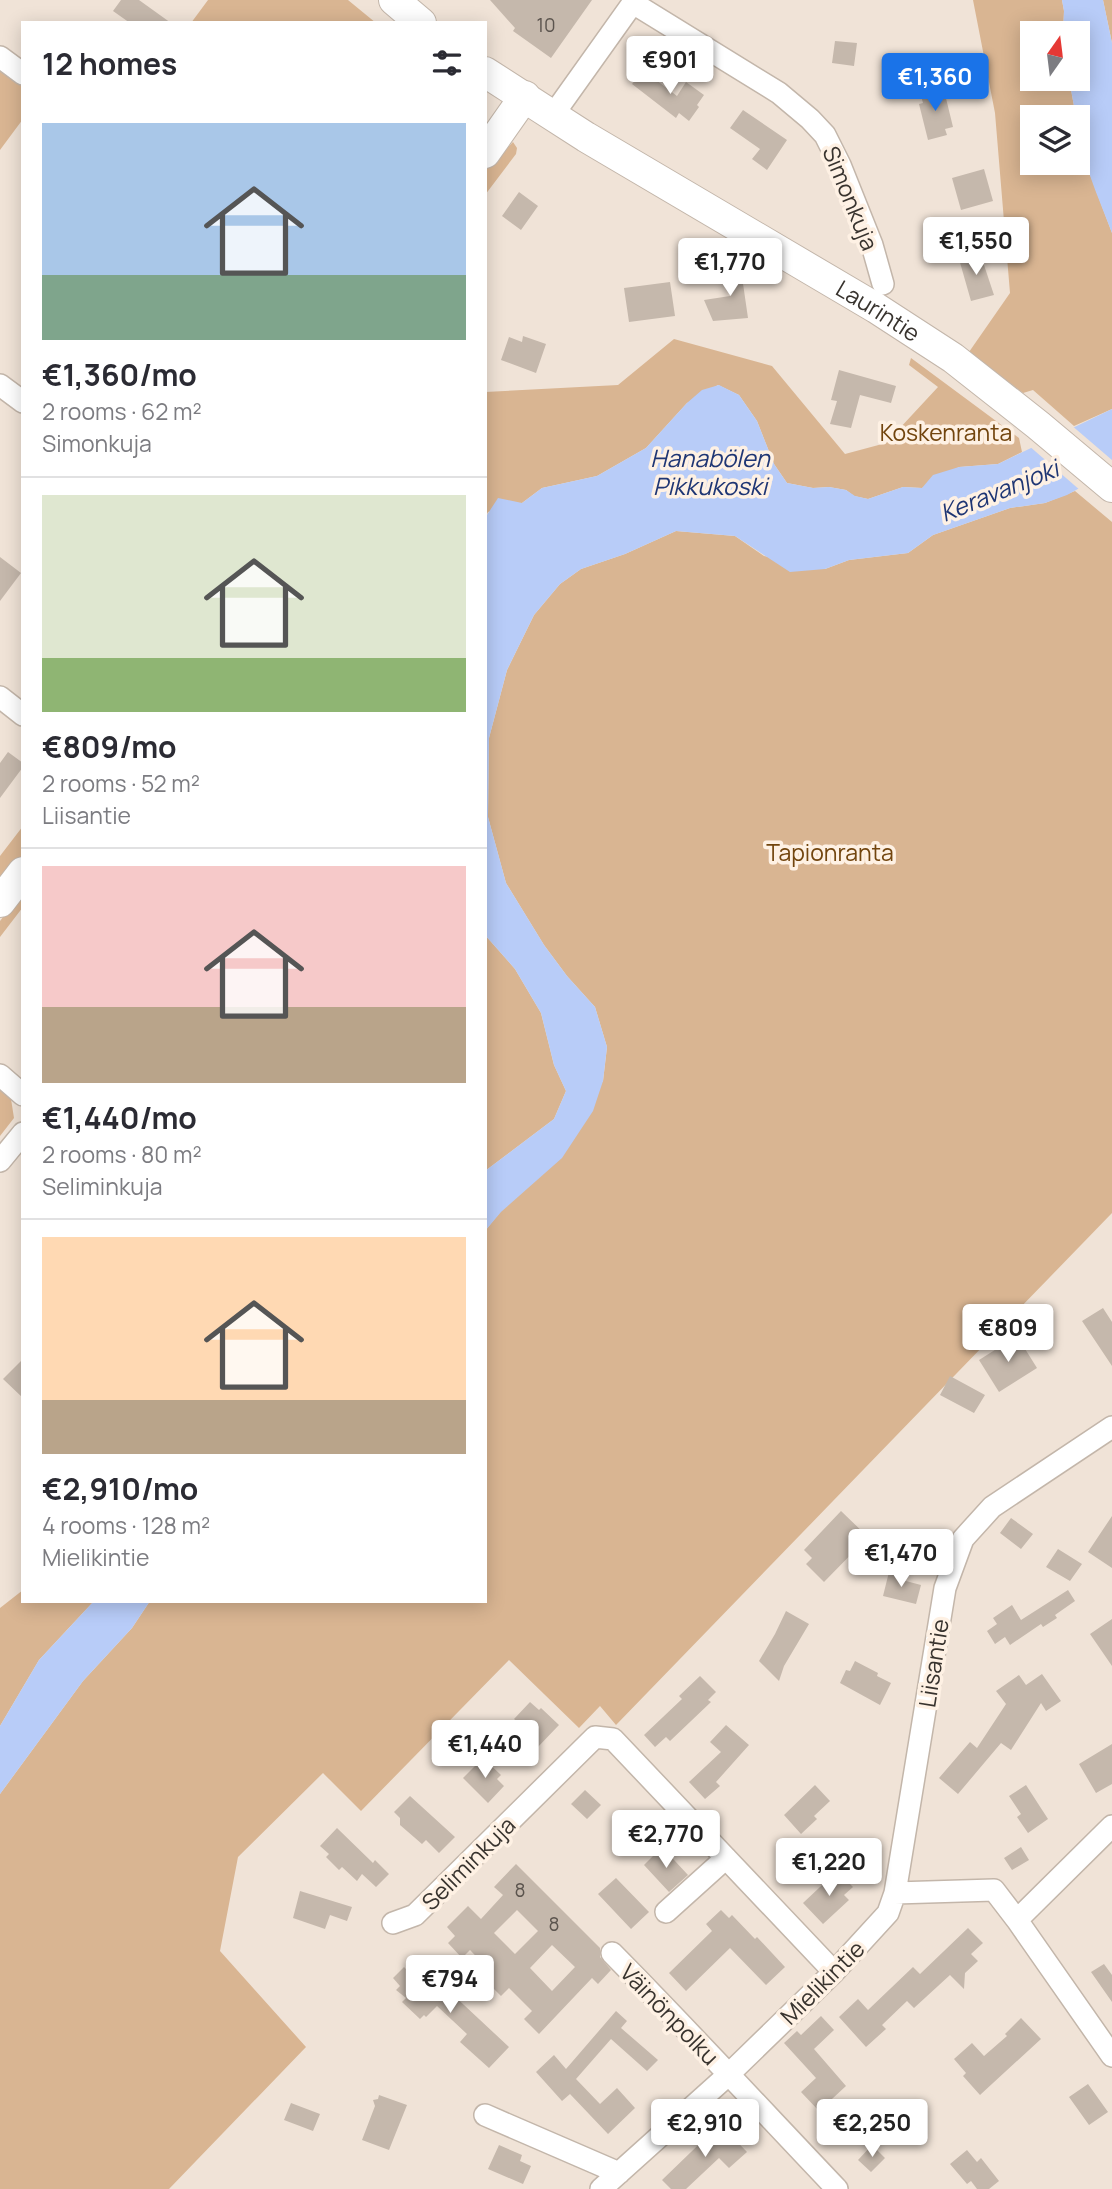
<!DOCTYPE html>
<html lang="en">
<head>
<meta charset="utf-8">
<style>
  :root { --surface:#fff; --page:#f7f7f7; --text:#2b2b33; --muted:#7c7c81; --line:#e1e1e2; --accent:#1a73e8 }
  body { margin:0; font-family:Manrope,sans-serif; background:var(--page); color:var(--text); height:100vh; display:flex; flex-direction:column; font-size:26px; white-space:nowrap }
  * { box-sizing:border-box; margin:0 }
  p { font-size:23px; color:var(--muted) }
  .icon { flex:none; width:38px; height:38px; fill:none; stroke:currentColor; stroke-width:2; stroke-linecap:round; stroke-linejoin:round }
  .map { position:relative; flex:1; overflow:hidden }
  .details { position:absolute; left:21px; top:21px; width:466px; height:1582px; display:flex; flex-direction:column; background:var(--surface); border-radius:0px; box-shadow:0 4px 18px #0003 }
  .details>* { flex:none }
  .needle { width:46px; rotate:14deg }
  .buttons { position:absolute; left:1020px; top:21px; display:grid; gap:14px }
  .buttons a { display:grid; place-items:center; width:70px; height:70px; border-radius:0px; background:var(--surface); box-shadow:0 4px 18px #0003; font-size:35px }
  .price { position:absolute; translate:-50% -60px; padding:0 16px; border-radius:7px; background:#fff; color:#222; font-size:23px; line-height:46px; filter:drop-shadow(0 2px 4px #0008) }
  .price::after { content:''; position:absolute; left:50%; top:42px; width:21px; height:16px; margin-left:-10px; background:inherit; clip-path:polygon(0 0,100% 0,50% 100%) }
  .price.selected { background:var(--accent); color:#fff }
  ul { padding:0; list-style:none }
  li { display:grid; align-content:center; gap:14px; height:371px; padding:0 21px }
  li+li { border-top:2px solid var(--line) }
  li span { display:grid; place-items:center; height:217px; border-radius:0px; color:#555 }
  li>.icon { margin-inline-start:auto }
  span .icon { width:126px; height:126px; fill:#fffc; stroke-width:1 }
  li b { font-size:30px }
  h2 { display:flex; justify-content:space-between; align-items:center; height:84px; padding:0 21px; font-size:30px }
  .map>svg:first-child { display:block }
  .green { fill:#d9b592 }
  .water { fill:#b8ccf8 }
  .pier { fill:#f0e3d7 }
  .building { fill:#c5b8ac; fill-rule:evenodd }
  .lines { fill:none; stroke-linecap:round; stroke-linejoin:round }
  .street-casing { stroke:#c3b6aa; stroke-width:24 }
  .secondary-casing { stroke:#c3b6aa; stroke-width:32 }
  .street { stroke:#fff; stroke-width:21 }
  .secondary { stroke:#fff; stroke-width:30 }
  .labels { text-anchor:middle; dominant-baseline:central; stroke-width:7; stroke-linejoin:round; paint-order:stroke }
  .number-label { font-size:19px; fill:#5b544e }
  .street-label { font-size:23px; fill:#38332e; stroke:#fef1e4 }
  .park-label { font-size:23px; fill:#72450e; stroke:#fef1e4 }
  .water-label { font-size:24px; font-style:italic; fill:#1f3674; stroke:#fef1e4 }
</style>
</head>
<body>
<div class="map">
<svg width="1112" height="2189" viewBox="0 0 1112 2189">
  <rect width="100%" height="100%" fill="#f0e3d7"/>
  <path class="green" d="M208 0H348L376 23H191Z
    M973 0H1062L1064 11 1063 33H1032V79H1069L1076 117H1032V163H1078V126L1088 169 1112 233V409L1074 426 1033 390 1023 393 969 352 1010 293 995 113Z
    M1103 0H1112V43Z
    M0 70 23 87V119L0 150Z
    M513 142 517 148 516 154 485 195V171Z
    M674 339 772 366 845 454 886 443 938 387 909 365 911 358 1019 438 1022 452 998 464 959 467 922 488 903 487 868 499 854 496 846 490 829 487 813 488 787 483 774 464 757 421 739 395 718 385 687 403 646 448 597 476 542 488 522 503 488 512 485 518V392L618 385Z
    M1075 491 1112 522V1213L616 1725 600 1706 579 1728 509 1660 361 1811 323 1773 238 1857 220 1951 306 2047 169 2189H0V1794L83 1681 132 1628 150 1601H485V1231L603 1081 607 1047 595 1007 567 976 544 945 506 883 488 817 489 738 507 670 534 615 560 584 581 569 625 554 676 531 735 536 764 556 825 569 849 560 908 553 933 535 1010 508 1045 503Z
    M23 826V858L0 888V856Z
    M23 891V907L0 937V921Z
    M485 935 515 969 541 1013 554 1065 566 1091 554 1119 485 1171Z
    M0 1089 11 1099 14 1118 0 1136Z
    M23 1590V1601H94L39 1660 0 1726V1608Z"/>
  <path class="water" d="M1062 0H1103L1112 43V233C1099 198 1078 154 1078 117H1076L1069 79H1078V33H1063L1064 11Z
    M719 385 739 395 757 421 774 464 787 483 813 488 829 487 846 490 855 496 868 499 903 487 922 488 933 475 959 467 998 464 1112 409V470L1067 495 1045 503 1010 508 933 535 908 553 849 560 825 569 790 572 735 536 676 531 625 554 581 569 560 584 534 615 507 670 489 738 488 817 506 883 544 945 567 976 595 1007 607 1047 603 1081 593 1111 562 1158 501 1212 485 1231V1171L554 1119 566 1091 554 1065 541 1013 515 969 485 935V518L498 498 522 503 542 488 597 476 646 448 687 403 702 390Z
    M94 1601H150L132 1628 83 1681 0 1794V1726L39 1660Z"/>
  <path class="pier" d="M1070 424 1112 460V474L1081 491 1028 445Z"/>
  <path class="building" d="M121 0H139L171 23H130L113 11Z
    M490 0H592L551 58 513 31 515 28Z
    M835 41 857 43 854 66 832 63Z
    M643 70 677 96 686 82 704 95 697 105 699 107 689 121 679 113 676 118 632 84Z
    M943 86 953 127 945 129 947 135 928 140 919 104 923 103 920 92Z
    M743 110 787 140 767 170 752 159 760 149 730 128Z
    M984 169 993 201 961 210 952 178Z
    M519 192 538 206 521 230 502 216Z
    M980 253 994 295 971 301 959 259Z
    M740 263 748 318 713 321 704 300 730 296 727 264Z
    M670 282 675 316 629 322 624 288Z
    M523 336 546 344 536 373 501 360 509 337 522 342Z
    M839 370 896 386 891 403 860 395 851 428 830 424 837 401 831 400Z
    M0 557 21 573 0 601Z
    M8 752 23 763V767L0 798V763Z
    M1103 1308 1112 1322V1366L1082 1321Z
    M1017 1336 1037 1368 999 1392 979 1360Z
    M23 1359V1398L3 1379Z
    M950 1376 985 1395 974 1413 940 1395Z
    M841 1511 868 1537 824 1582 806 1564 812 1558 804 1550Z
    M1112 1516V1568L1088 1552Z
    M1011 1518 1033 1534 1021 1549 1000 1533Z
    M1058 1549 1082 1564 1070 1581 1046 1567Z
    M889 1572 903 1575 902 1580 921 1585 916 1604 883 1596Z
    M1068 1590 1075 1601 1055 1615 1057 1618 1043 1627 1041 1624 1010 1645 1005 1637 995 1644 987 1631 997 1624 993 1618 1012 1605 1021 1620Z
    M786 1611 809 1624 784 1666 779 1681 759 1661 775 1634Z
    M1112 1619V1666L1090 1634Z
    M855 1661 878 1673 877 1676 891 1683 880 1705 840 1683 846 1670 850 1671Z
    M1042 1674 1061 1701 1046 1711 1041 1703 1011 1750 1001 1743 958 1794 939 1778 970 1742 977 1748 1006 1704 996 1691 1019 1675 1026 1685Z
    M700 1676 716 1692 708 1700 711 1702 670 1741 666 1737 655 1747 644 1735 682 1699 679 1696Z
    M530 1702 539 1710 541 1708 559 1725 536 1749 514 1728 519 1723 514 1719Z
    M726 1725 749 1745 716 1782 720 1786 705 1799 689 1782 721 1752 710 1742Z
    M1112 1744V1784L1096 1793 1079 1764Z
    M483 1758 501 1775 497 1779 504 1786 488 1803 463 1778Z
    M815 1785 830 1801 814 1816 817 1819 801 1834 784 1815Z
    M1026 1785 1048 1819 1028 1833 1017 1817 1021 1814 1009 1796Z
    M585 1790 601 1805 587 1819 571 1804Z
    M410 1796 455 1837 439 1853 426 1840 422 1844 400 1825V1818L394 1812Z
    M337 1828 373 1863 375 1860 389 1874 376 1887 362 1874 357 1881 342 1867 339 1870 326 1857 329 1854 320 1846Z
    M662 1847 688 1875 669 1892 644 1865Z
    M1021 1847 1029 1860 1012 1870 1004 1858Z
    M516 1864 600 1948V1957L611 1970 598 1984 592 1978 539 2034 524 2019 532 2011 509 1988 501 1996 486 1981 493 1974 470 1950 462 1958 448 1943 455 1936 447 1927 468 1906 481 1919 503 1895 494 1887ZM517 1910 538 1931 515 1954 494 1933ZM552 1945 575 1967 552 1991 530 1968Z
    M837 1871 853 1887 844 1895 849 1900 823 1924 803 1903Z
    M616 1878 649 1912 631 1929 598 1894Z
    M300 1891 352 1907 347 1921 330 1915 325 1929 293 1918Z
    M721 1910 729 1918 732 1915 755 1939 757 1937 785 1967 766 1985 730 1948 686 1991 669 1973 712 1931 706 1924Z
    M968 1928 983 1943 971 1954 978 1961 965 1973 964 1989 950 1975 914 2008 907 2001 882 2025 886 2029 866 2047 839 2017 858 1999 868 2010 913 1967 920 1974Z
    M1104 1964 1112 1975V2002L1091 1972Z
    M404 1967 411 1974 415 1970 444 1997 449 1991 509 2047 489 2068 460 2042 467 2034 437 2006 426 2017 424 2015 420 2019 402 2002 406 1998 396 1990 400 1986 393 1978Z
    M616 2011 627 2021 621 2028 658 2060 647 2071 611 2039 576 2079 600 2104 617 2088 635 2108 608 2134 570 2094 562 2101 536 2072 554 2055 566 2069Z
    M821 2016 834 2030 814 2049 846 2086 819 2111 801 2092 816 2078 784 2043 797 2031 801 2035Z
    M1021 2018 1041 2039 980 2095 963 2076 966 2073 954 2059 972 2043 984 2056 1007 2036 1005 2034Z
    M1088 2084 1108 2112 1089 2125 1069 2097Z
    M379 2095 407 2105 389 2150 362 2140 375 2106 373 2100 378 2099Z
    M291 2103 320 2114 313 2131 284 2120Z
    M720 2124 747 2152 729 2168 719 2158 686 2189H671L662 2180Z
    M499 2145 522 2155 520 2161 531 2166 523 2184 488 2169Z
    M872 2145 885 2158 871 2172 858 2160Z
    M967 2150 977 2162 981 2158 999 2181 989 2189H977L971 2181 967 2184 950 2164Z"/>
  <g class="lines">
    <defs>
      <path id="street" d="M633 3 779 93 810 119 825 135 840 165 872 245 883 284
        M0 57 23 74
        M553 115 635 0
        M0 385 23 402
        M0 697 23 715
        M0 1075 23 1095
        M0 1161 23 1133
        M895 1893 945 1588 963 1539 992 1507 1112 1427
        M666 1912 726 1858
        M1017 1920 1112 2056
        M393 1923 415 1915 595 1737 613 1739 834 1972
        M612 1953C688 2030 762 2110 837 2189
        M485 2115 619 2173
        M601 2189 728 2075 834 1972 888 1913 895 1893 994 1890 1017 1920 1112 1826"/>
      <g id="secondary">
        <path d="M394 0 421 23"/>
        <path id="s1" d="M485 72 586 137 876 308 953 358 1038 425 1112 487"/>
        <path d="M485 153 525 96"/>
        <path d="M0 902 23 872"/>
      </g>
    </defs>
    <use href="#street" class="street-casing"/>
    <use href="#secondary" class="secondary-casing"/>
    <use href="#street" class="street"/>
    <use href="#secondary" class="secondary"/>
  </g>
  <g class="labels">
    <g class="number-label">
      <text x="546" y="25">10</text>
      <text x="520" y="1890">8</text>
      <text x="554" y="1924">8</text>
    </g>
    <g class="street-label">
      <text transform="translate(851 198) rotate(68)">Simonkuja</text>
      <text stroke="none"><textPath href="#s1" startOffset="460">Laurintie</textPath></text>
      <text transform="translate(933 1663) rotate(-81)">Liisantie</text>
      <text transform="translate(468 1863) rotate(-45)">Seliminkuja</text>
      <text transform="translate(822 1982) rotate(-45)">Mielikintie</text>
      <text transform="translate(670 2014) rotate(46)">Väinönpolku</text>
    </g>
    <g class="park-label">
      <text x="946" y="432">Koskenranta</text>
      <text x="830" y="852">Tapionranta</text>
    </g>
    <g class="water-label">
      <text x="710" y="457">Hanabölen<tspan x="710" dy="28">Pikkukoski</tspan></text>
      <text transform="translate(999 490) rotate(-22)">Keravanjoki</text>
    </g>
  </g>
</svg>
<div class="buttons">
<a><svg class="needle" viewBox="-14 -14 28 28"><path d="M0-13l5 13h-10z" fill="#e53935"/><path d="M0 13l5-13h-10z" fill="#7c7c81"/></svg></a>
<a><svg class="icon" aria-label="layers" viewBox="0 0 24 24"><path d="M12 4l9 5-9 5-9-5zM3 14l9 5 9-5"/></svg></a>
</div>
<b class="price" style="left:670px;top:96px">€901</b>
<b class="price selected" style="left:935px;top:113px">€1,360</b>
<b class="price" style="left:976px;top:277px">€1,550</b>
<b class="price" style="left:730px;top:298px">€1,770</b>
<b class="price" style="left:1008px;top:1364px">€809</b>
<b class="price" style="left:901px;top:1589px">€1,470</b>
<b class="price" style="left:485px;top:1780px">€1,440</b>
<b class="price" style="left:666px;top:1870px">€2,770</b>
<b class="price" style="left:829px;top:1898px">€1,220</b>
<b class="price" style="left:450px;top:2015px">€794</b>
<b class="price" style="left:705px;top:2159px">€2,910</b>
<b class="price" style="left:872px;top:2159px">€2,250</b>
<section class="details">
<h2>12 homes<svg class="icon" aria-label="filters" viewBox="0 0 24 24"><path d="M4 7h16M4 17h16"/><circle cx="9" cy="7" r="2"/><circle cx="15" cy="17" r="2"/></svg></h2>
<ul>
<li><span style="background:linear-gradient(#a9c7e8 70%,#7fa58c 0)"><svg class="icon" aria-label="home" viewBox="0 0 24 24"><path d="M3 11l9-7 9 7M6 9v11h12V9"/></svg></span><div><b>€1,360/mo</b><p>2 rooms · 62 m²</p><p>Simonkuja</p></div></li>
<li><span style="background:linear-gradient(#dfe7d0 75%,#8fb573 0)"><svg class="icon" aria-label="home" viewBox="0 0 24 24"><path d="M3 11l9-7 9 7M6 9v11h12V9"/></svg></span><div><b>€809/mo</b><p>2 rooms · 52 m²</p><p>Liisantie</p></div></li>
<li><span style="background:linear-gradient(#f6c9c9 65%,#b9a48a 0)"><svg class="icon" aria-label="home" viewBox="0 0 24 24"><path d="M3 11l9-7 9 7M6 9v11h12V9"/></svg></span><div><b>€1,440/mo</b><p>2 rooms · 80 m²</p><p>Seliminkuja</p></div></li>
<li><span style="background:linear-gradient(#ffd9b3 75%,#b9a48a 0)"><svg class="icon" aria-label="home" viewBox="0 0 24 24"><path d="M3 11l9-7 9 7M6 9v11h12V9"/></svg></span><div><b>€2,910/mo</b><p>4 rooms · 128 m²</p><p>Mielikintie</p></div></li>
</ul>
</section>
</div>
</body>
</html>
